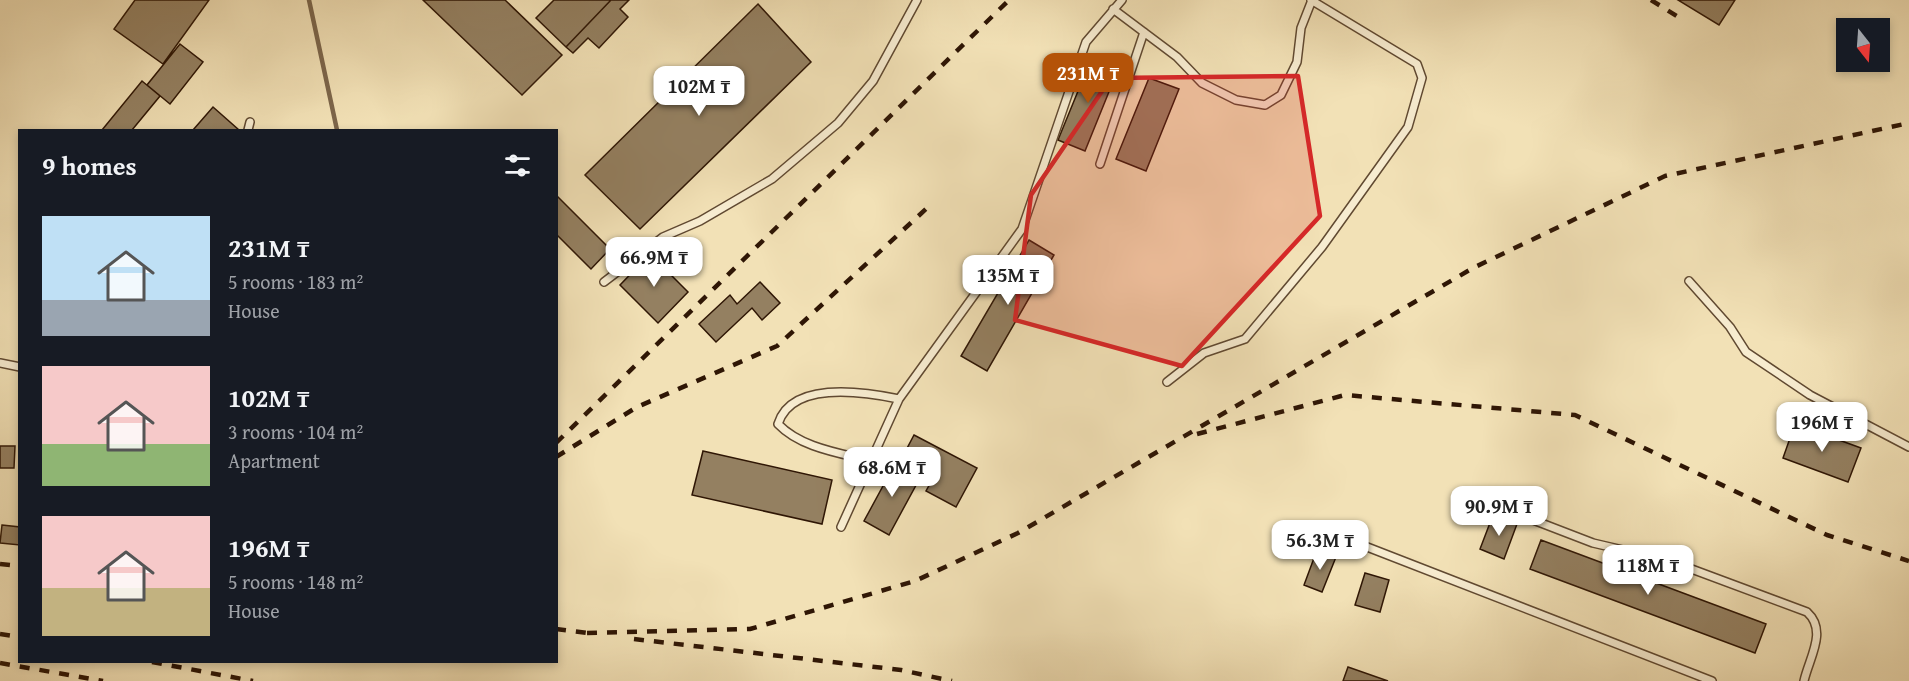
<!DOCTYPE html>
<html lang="en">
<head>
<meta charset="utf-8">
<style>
  :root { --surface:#171b24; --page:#242831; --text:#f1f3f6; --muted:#9ea1a6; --accent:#b45309 }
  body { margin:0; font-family:"Gentium Book Plus",serif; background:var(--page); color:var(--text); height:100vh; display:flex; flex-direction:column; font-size:22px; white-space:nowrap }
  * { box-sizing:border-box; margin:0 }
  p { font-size:20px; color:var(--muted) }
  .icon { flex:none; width:33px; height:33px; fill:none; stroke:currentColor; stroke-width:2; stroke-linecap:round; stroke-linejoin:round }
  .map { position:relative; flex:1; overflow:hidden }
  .drawer { position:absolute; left:18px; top:129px; width:540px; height:534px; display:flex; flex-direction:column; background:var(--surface); border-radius:0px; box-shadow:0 3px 9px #0003 }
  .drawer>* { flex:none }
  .needle { width:39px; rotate:163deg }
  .controls { position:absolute; left:1836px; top:18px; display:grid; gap:12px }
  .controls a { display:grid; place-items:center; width:54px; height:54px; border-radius:0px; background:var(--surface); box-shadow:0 3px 9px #0003; font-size:30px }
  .price { position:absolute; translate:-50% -51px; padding:0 14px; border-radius:12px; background:#fff; color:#222; font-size:20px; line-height:39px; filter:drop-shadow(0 2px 3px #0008) }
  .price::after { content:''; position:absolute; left:50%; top:36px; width:18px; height:14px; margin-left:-9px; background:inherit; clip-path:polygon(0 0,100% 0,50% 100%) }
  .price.selected { background:var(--accent); color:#fff }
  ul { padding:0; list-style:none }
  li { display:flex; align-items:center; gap:18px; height:150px; padding:0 24px }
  li span { display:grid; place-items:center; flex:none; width:168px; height:120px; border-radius:0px; color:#555 }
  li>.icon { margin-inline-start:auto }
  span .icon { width:72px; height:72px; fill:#fffc; stroke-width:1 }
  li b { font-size:26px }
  h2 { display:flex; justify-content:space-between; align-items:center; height:72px; padding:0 24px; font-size:26px }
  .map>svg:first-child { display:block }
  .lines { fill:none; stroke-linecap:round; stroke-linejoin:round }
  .stream { stroke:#7c664b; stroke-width:4.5 }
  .building { fill:#948061; stroke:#2f1605; stroke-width:1.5 }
  .service-casing { stroke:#604931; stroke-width:10 }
  .service { stroke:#f7ecd0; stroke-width:7 }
  .rail { stroke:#2f1605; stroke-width:4.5; stroke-dasharray:10 10; stroke-linecap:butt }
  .marked { fill:#d62828; fill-opacity:0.2; stroke:#d62828; stroke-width:4.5; stroke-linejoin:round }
</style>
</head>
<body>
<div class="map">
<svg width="1909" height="681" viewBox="0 0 1909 681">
  <rect width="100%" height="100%" fill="#f2e1b6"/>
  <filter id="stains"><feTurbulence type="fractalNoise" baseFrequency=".00333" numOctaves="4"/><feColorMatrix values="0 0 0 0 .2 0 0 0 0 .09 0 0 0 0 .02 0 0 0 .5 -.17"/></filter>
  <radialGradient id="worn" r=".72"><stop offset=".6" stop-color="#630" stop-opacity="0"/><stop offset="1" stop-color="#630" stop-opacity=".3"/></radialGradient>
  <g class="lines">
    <path class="stream" d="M309 0 337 130"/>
  </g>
  <path class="building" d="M135 0H209L163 64 114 29Z
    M423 0H505L562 55 522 95Z
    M554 0H611L566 47 536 18Z
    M611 0H629L620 9 628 17 599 48 588 38 573 53 566 47Z
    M1678 0H1735L1719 25Z
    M758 4 811 62 640 229 585 175Z
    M180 44 203 62 170 104 147 85Z
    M1092 57 1119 67 1085 151 1058 140Z
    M1149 78 1179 89 1146 171 1116 159Z
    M142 81 160 96 132 130H102Z
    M213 107 239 130H193Z
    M556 195 610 249 591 269 556 234Z
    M1029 240 1054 255 987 371 961 356Z
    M650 254 688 292 658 323 620 285Z
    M760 282 780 303 762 320 752 308 716 342 699 324 730 295 737 304Z
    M1795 424 1861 448 1848 482 1783 458Z
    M914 435 977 468 956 507 926 491 936 473 903 456Z
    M0 446H15L14 468H0Z
    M703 451 832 480 822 524 692 495Z
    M896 462 921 476 889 535 864 521Z
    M1493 515 1517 524 1504 559 1480 549Z
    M2 525 20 527V545L0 543Z
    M1541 540 1766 624 1755 653 1530 569Z
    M1317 550 1336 557 1322 592 1304 585Z
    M1365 573 1389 580 1380 612 1355 605Z
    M1348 667 1388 681H1343Z"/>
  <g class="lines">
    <defs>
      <path id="service" d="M1113 9 1177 57 1202 83 1236 100 1265 105 1281 95 1297 62 1301 28 1312 0
        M248 130 250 122
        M1100 164 1144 32
        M1689 281 1730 327 1746 352 1810 395 1909 447
        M604 282 663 237 700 221 772 179 838 123 873 81 917 0
        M0 363 20 367
        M1167 382 1204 353 1245 339 1322 247 1408 127 1422 78 1417 64 1311 0
        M871 461C840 453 801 448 778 424 792 380 865 392 899 399
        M1528 518 1593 543 1670 561 1807 612C1828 631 1809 658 1804 681
        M841 527 899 399 1022 229 1086 42 1122 0
        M1312 535 1362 545 1712 681"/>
    </defs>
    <use href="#service" class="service-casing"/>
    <use href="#service" class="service"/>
    <path class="rail" d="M1651 0 1680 18
      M1197 434 1345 395 1575 415 1827 535 1909 561
      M556 443 1009 0
      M556 457 637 407 777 346 926 209
      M0 564 20 566
      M556 629 595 634
      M587 633 750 629 915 581 1018 533 1473 268 1665 176 1909 123
      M0 634 20 637
      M634 639 901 670 952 681
      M152 662 253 681
      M0 663 103 681"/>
  </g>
  <path class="marked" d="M1298 76 1320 216 1182 366 1015 320 1031 195 1111 78Z"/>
  <rect width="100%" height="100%" filter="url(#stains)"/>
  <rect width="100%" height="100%" fill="url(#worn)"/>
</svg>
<div class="controls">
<a><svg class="needle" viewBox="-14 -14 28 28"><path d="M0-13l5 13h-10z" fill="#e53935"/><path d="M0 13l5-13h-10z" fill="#9ea1a6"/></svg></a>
</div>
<b class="price selected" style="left:1088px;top:104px">231M ₸</b>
<b class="price" style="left:699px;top:117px">102M ₸</b>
<b class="price" style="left:654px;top:288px">66.9M ₸</b>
<b class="price" style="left:1008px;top:306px">135M ₸</b>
<b class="price" style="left:1822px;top:453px">196M ₸</b>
<b class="price" style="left:892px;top:498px">68.6M ₸</b>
<b class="price" style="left:1499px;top:537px">90.9M ₸</b>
<b class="price" style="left:1320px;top:571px">56.3M ₸</b>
<b class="price" style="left:1648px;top:596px">118M ₸</b>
<section class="drawer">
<h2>9 homes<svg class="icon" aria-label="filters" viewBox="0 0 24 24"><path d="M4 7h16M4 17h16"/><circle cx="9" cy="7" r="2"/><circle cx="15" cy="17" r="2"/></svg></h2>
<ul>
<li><span style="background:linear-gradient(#bfe0f5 70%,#9aa5b1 0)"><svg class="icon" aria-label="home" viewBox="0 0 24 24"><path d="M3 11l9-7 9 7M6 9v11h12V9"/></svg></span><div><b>231M ₸</b><p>5 rooms · 183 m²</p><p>House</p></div></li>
<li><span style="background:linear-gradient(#f6c9c9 65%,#8fb573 0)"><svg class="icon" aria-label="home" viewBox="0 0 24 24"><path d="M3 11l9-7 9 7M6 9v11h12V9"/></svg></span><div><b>102M ₸</b><p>3 rooms · 104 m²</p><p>Apartment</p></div></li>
<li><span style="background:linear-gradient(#f6c9c9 60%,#c2b280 0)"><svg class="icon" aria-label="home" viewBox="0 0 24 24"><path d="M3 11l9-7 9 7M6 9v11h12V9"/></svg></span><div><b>196M ₸</b><p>5 rooms · 148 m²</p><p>House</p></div></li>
</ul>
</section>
</div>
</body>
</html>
